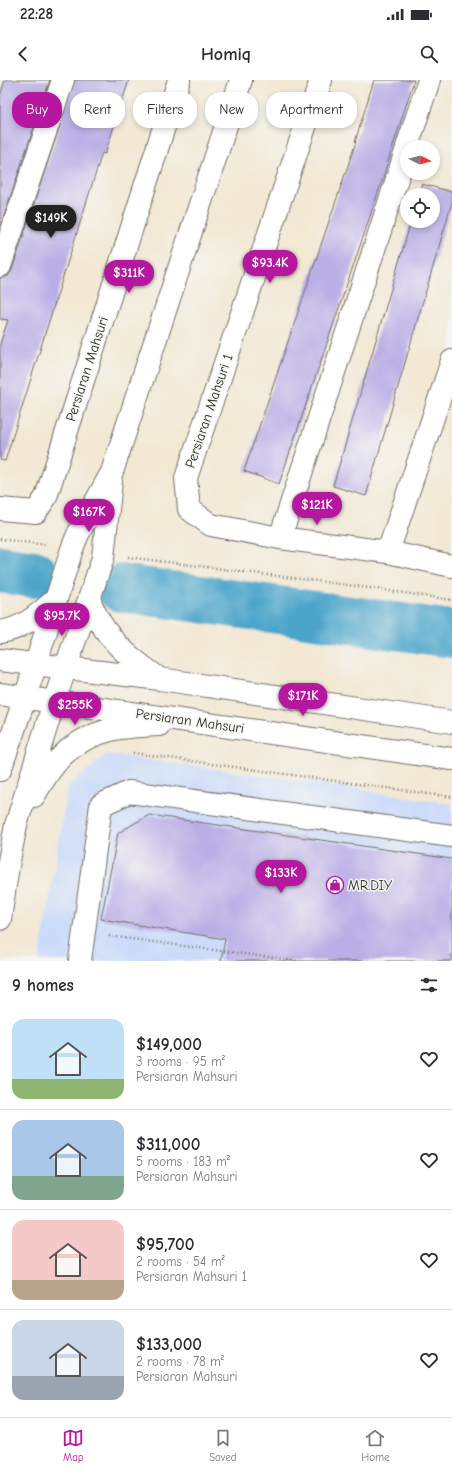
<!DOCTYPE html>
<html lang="en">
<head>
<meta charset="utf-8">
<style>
  :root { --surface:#fff; --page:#f7f7f7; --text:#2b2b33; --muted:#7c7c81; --line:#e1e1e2; --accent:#b5179e }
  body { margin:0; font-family:"Comic Neue",sans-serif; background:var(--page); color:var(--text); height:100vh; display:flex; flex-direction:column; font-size:15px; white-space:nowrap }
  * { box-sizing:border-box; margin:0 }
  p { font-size:13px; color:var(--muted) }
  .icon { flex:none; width:22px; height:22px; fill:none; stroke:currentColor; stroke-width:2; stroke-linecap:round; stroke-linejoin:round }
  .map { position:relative; height:881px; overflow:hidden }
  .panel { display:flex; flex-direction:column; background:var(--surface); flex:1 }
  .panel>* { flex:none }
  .top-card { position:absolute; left:12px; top:12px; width:428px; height:36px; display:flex; gap:8px }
  .needle { width:26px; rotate:96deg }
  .tools { position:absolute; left:400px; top:60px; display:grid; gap:8px }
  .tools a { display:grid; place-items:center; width:40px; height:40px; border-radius:50%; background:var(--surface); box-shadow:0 2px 6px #0003; font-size:20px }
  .price { position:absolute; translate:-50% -34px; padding:0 9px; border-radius:14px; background:var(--accent); color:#fff; font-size:13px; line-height:26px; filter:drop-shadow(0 1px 2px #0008) }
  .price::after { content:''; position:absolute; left:50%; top:24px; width:12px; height:9px; margin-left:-6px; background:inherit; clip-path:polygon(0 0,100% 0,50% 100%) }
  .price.selected { background:#222; color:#fff }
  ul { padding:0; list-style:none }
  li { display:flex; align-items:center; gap:12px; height:100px; padding:0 12px }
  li+li { border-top:1px solid var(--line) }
  li span { display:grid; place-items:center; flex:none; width:112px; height:80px; border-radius:12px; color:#555 }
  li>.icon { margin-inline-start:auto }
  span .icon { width:48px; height:48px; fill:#fffc; stroke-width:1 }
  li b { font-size:17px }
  h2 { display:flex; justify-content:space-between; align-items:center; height:48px; padding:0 12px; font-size:17px }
  .tag { padding:0 14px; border-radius:16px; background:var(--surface); box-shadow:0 2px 6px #0003; font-size:14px; line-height:36px }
  .tag.selected { background:var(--accent); color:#fff }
  .status { display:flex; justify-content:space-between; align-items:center; height:28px; padding:0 20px; background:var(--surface); direction:ltr }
  .status svg { height:11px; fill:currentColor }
  header { display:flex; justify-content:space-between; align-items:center; height:52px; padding:0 12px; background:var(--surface); font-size:18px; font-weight:700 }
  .tabs { display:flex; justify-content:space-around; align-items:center; height:56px; border-top:1px solid var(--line); background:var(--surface); font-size:11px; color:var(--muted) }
  .tabs a { display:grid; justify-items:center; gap:2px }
  .tabs .selected { color:var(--accent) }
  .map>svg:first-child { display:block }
  .built { fill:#ccdbf9 }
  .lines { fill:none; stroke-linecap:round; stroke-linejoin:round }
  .river { stroke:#4ca5ca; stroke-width:48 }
  .building { fill:#baaee6 }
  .minor-casing { stroke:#716d66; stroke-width:24 }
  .path { stroke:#716d66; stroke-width:2.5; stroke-dasharray:1 3; stroke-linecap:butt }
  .minor { stroke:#fff; stroke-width:22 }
  .labels { text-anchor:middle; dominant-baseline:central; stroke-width:3; stroke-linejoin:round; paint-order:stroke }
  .street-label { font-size:14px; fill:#2b2b2b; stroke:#f6f6f2 }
  .poi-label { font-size:14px; fill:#2b2b2b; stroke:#f6f6f2; text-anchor:start }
</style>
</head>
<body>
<div class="status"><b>22:28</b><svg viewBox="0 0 49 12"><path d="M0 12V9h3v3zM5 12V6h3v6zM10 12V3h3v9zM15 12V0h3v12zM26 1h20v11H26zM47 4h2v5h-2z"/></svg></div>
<header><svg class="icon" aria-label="back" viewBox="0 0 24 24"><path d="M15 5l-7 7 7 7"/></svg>Homiq<svg class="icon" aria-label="search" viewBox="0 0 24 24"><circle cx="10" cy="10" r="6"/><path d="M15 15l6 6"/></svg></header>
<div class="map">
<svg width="452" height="881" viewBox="0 0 452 881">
  <rect width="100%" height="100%" fill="#f6f6f2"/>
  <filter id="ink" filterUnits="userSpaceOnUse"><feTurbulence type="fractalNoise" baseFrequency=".025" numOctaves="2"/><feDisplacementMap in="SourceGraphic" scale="8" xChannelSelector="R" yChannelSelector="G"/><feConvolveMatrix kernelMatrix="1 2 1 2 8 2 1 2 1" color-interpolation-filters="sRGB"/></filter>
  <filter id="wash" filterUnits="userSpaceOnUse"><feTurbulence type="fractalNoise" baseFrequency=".012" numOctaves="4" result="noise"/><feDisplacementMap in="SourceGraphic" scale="16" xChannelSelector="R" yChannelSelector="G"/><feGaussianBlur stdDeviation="0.9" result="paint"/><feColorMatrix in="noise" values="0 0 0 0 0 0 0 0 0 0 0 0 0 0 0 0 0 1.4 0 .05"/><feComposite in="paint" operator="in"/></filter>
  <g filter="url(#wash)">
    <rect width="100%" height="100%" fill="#f2e8d4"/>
    <path class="built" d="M107 674 359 709 452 724V881H39L68 706Z"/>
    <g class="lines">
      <path class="river" d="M0 489 34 494
        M121 508 452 554"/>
    </g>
    <g id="blocks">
      <path class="building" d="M5 0H50L0 147V16Z
        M75 0H129L105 74 102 73 5 381 0 380V264L8 240 0 239V198L8 196 12 190Z
        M374 0H414L380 107 279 404 244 391 356 62H355Z
        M422 104 452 112V122L366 416 333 406 411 141H433V115H418Z
        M149 735 452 779V881H221L225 859 101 839 118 753Z"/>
    </g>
  </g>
  <g filter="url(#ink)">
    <use href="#blocks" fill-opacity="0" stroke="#716d66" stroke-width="1"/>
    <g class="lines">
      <defs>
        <path id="minor" d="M321 0 186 398 189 429 211 445 280 458 388 472 452 486
          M407 67 429 0
          M0 186 63 0
          M0 429 36 432 46 417 179 0
          M280 458 407 68
          M388 472 452 281
          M89 519C92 527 96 535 100 542 114 566 136 582 158 598
          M0 552C23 549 39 534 56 519
          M0 580 160 599 452 642
          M0 614 452 679
          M0 690 25 618 72 469 78 454 112 392 241 0
          M34 716C53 682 70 660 110 650 125 646 143 646 159 645
          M0 839 8 786 16 745 54 622 103 478 111 401
          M80 881 101 725 129 712 452 756"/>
      </defs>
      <use href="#minor" class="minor-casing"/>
      <path class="path" d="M0 459 47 465
        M128 477 356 506 452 520
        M133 673 452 717
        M109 856 297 881"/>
      <use href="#minor" class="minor"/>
    </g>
  </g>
  <defs>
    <symbol id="shop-ring" viewBox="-11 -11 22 22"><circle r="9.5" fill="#f6f6f2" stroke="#b5179e" stroke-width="1.5"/><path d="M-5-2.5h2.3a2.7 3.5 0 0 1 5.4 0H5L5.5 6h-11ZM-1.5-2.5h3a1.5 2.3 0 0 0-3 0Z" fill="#b5179e"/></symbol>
  </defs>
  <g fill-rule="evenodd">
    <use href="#shop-ring" x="325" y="795" width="20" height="20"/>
  </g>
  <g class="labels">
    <g class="street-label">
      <text transform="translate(87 289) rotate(-72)">Persiaran Mahsuri</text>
      <text transform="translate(209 331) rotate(-71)">Persiaran Mahsuri 1</text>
      <text transform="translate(190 641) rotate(8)">Persiaran Mahsuri</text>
    </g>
    <g class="poi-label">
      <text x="348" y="805">MR.DIY</text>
    </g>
  </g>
</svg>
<div class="tools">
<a><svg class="needle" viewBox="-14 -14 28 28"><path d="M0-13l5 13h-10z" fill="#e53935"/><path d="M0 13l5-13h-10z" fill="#7c7c81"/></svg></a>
<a><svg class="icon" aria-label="locate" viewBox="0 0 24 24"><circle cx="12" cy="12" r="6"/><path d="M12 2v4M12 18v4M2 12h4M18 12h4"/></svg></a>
</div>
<b class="price selected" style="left:51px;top:159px">$149K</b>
<b class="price" style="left:270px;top:204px">$93.4K</b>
<b class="price" style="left:129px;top:214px">$311K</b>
<b class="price" style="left:317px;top:446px">$121K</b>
<b class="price" style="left:89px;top:453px">$167K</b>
<b class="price" style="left:62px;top:557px">$95.7K</b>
<b class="price" style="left:303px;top:637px">$171K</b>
<b class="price" style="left:75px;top:646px">$255K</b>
<b class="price" style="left:281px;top:814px">$133K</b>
<div class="top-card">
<a class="tag selected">Buy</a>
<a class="tag">Rent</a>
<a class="tag">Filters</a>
<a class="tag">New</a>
<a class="tag">Apartment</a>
</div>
</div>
<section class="panel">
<h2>9 homes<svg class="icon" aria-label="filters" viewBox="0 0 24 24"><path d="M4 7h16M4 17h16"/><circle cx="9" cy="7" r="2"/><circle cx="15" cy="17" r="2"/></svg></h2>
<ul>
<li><span style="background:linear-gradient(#bfe0f5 75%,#8fb573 0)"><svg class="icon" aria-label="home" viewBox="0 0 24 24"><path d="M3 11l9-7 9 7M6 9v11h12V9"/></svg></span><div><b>$149,000</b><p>3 rooms · 95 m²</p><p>Persiaran Mahsuri</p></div><svg class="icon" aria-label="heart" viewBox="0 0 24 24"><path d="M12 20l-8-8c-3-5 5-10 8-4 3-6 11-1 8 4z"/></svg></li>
<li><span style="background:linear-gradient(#a9c7e8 70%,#7fa58c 0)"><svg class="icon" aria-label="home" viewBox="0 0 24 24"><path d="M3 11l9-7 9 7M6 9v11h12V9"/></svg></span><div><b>$311,000</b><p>5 rooms · 183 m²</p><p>Persiaran Mahsuri</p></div><svg class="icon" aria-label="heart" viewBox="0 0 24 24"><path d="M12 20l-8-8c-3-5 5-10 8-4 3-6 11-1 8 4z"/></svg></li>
<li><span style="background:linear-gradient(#f6c9c9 75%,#b9a48a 0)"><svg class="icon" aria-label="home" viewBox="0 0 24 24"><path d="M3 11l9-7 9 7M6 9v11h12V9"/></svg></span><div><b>$95,700</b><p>2 rooms · 54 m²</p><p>Persiaran Mahsuri 1</p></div><svg class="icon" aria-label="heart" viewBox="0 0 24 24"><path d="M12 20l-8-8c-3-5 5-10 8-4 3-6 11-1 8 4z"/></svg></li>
<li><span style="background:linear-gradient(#c9d6e8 70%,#9aa5b1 0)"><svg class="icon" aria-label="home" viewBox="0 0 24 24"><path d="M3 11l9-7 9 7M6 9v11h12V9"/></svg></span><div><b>$133,000</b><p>2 rooms · 78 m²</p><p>Persiaran Mahsuri</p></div><svg class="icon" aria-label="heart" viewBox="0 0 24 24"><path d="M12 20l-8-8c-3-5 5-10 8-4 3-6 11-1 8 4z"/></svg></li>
</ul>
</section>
<nav class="tabs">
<a class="selected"><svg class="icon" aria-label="map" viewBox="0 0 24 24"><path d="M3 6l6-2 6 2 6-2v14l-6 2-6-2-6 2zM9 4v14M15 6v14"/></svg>Map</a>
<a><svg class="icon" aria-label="saved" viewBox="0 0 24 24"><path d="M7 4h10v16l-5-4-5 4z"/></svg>Saved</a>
<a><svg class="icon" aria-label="home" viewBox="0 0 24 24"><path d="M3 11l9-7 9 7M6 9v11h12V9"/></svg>Home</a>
</nav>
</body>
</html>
